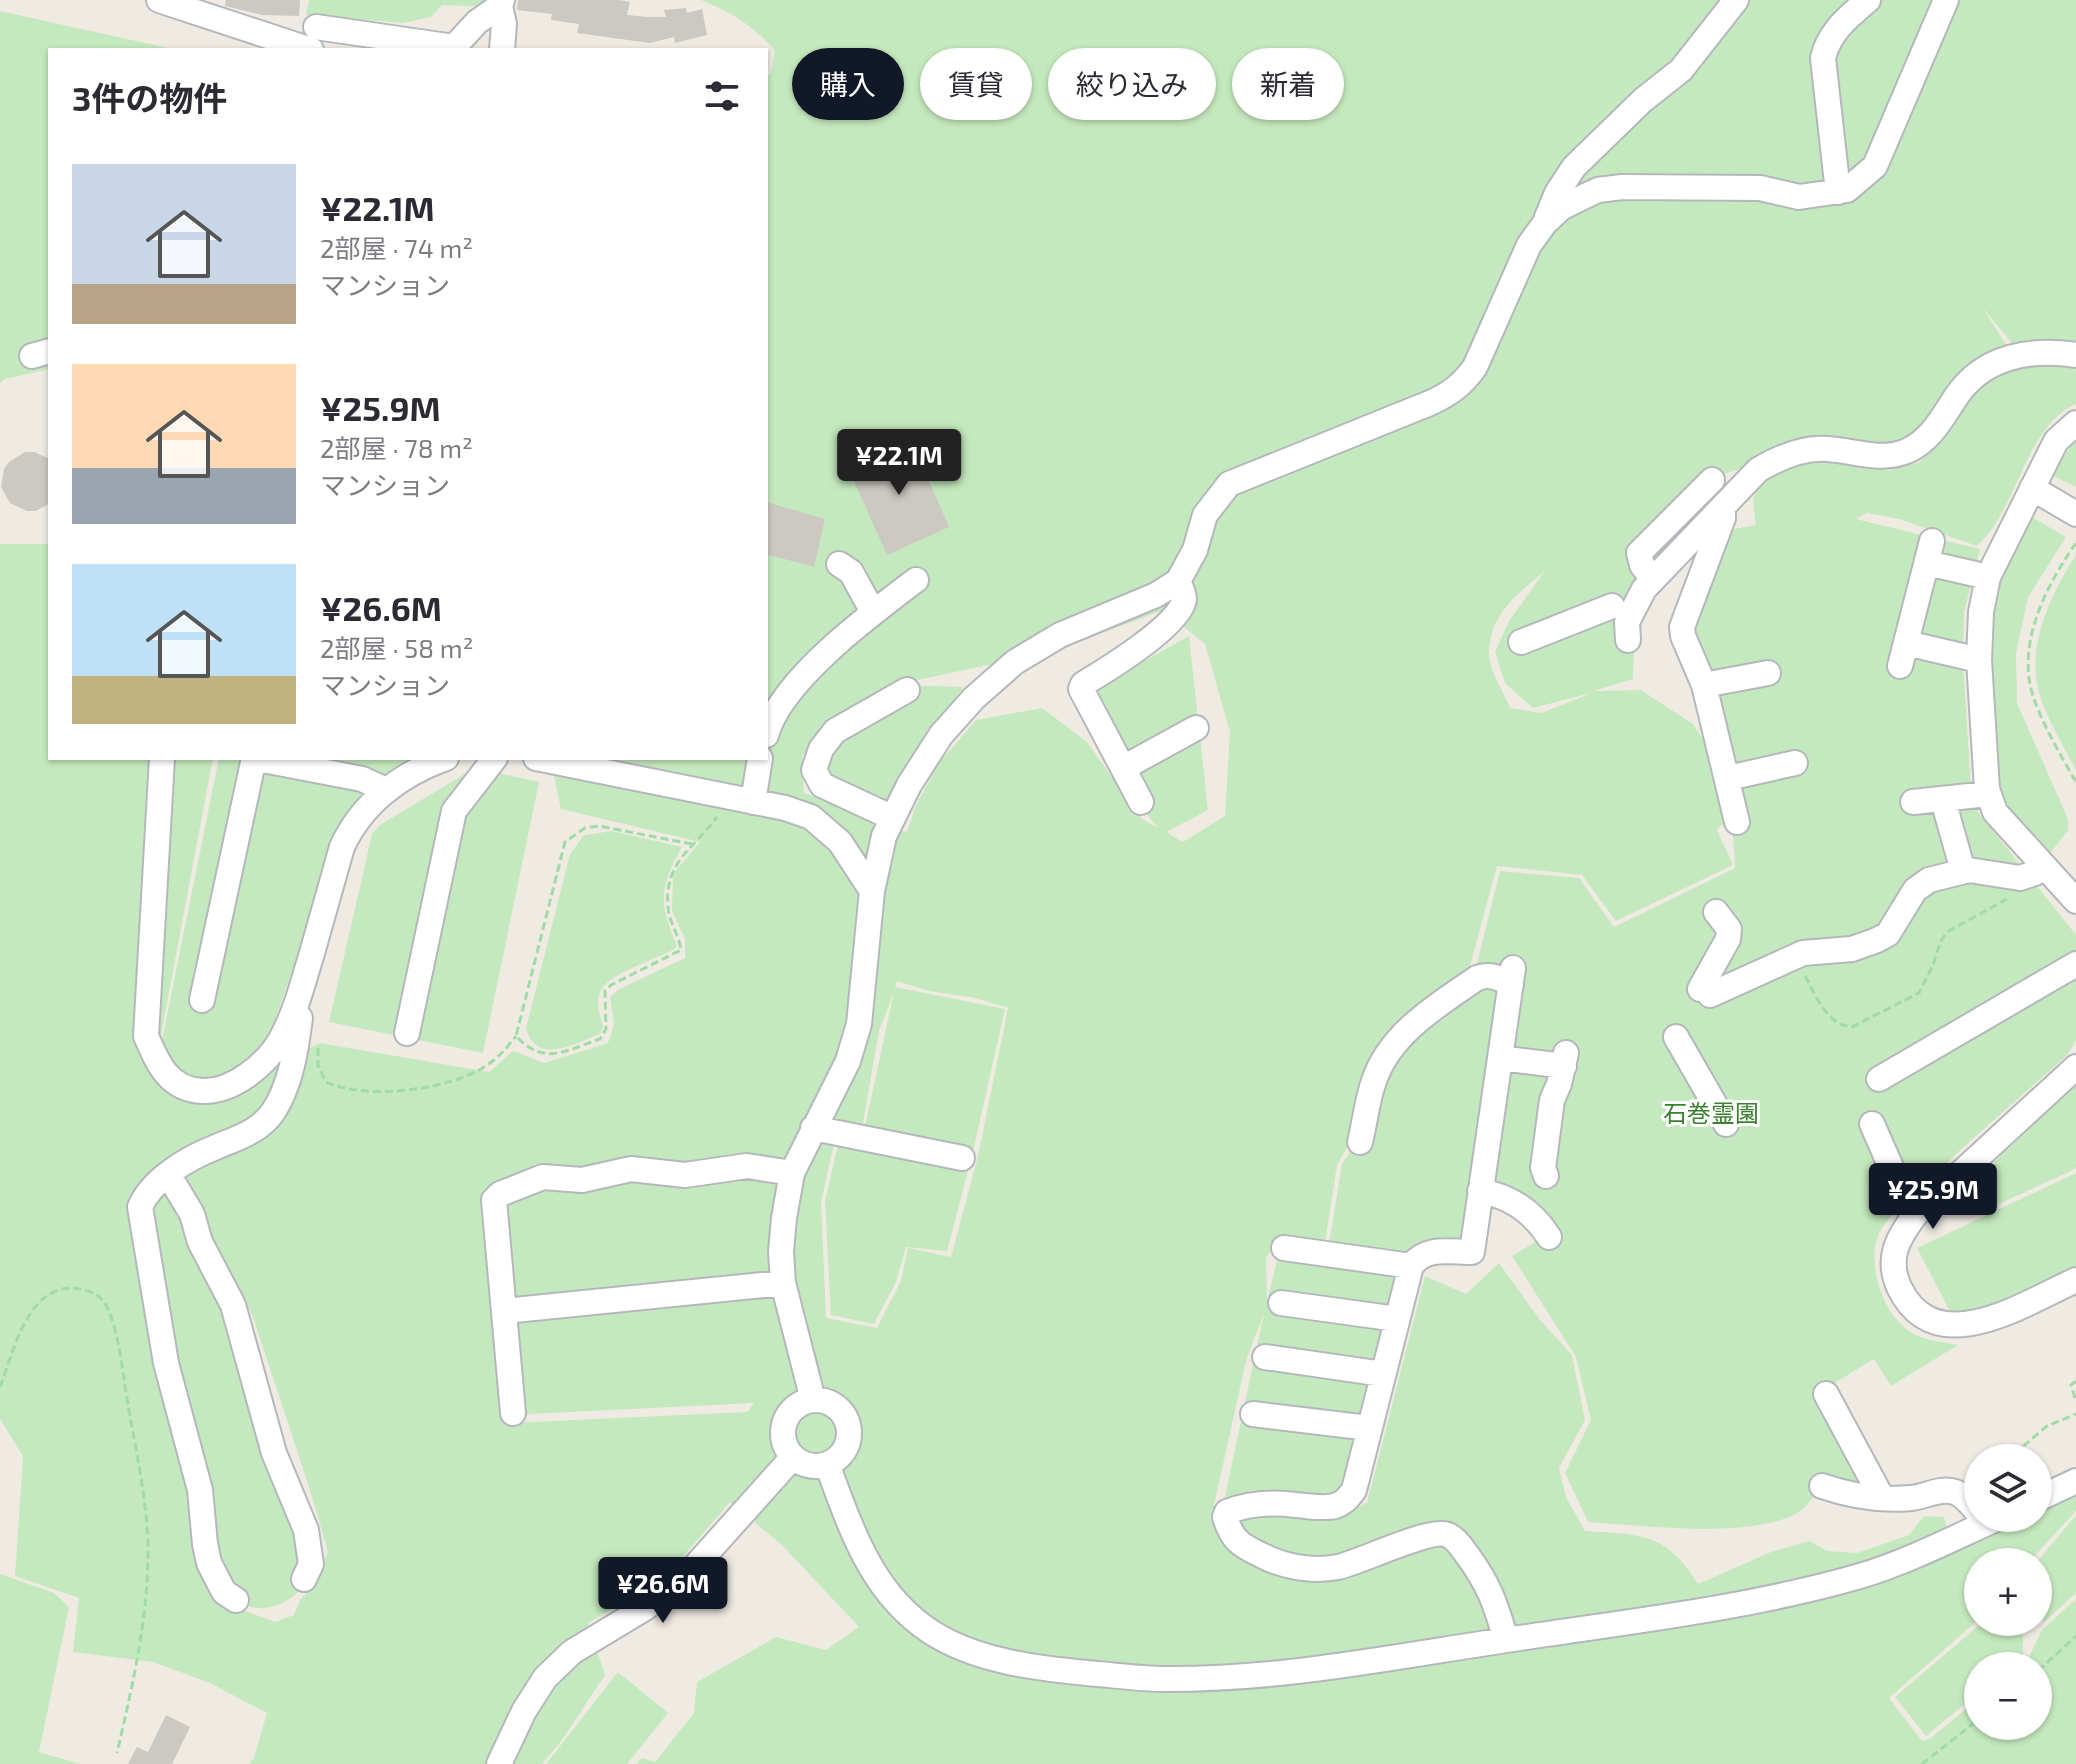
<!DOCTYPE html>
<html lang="ja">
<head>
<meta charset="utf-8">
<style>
  :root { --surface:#fff; --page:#f2f2f3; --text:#2b2b33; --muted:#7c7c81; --accent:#111827 }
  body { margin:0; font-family:"Exo 2","Noto Sans JP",sans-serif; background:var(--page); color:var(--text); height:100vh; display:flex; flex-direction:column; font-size:30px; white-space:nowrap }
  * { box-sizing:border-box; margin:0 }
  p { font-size:26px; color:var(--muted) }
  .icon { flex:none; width:44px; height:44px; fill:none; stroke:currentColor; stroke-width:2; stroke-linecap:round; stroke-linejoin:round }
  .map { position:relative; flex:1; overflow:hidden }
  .panel { position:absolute; left:48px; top:48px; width:720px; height:712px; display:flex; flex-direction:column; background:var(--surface); border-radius:0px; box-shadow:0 2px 6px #0004 }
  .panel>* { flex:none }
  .guide { position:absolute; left:792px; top:48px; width:760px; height:72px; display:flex; gap:16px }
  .tools { position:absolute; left:1964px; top:1444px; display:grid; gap:16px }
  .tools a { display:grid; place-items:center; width:88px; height:88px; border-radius:50%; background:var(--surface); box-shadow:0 2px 6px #0004; font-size:40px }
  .price { position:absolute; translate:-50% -68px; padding:0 18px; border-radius:8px; background:var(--accent); color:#fff; font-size:26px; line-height:52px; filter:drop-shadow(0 2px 4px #0008) }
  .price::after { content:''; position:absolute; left:50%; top:48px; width:24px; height:18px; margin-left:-12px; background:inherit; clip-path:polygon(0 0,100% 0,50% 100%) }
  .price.current { background:#222; color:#fff }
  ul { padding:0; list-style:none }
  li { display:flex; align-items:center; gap:24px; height:200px; padding:0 24px }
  li span { display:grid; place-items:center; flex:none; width:224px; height:160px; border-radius:0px; color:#555 }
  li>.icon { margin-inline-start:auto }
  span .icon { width:96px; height:96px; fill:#fffc; stroke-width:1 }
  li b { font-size:34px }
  h2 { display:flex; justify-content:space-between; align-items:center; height:96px; padding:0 24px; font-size:34px }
  .chip { padding:0 28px; border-radius:36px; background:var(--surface); box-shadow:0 2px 6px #0004; font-size:28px; line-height:72px }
  .chip.current { background:var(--accent); color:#fff }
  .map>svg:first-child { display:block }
  .green { fill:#c5e9be; fill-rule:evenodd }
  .building { fill:#ccc8c2 }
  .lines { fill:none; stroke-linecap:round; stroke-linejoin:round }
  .minor-casing { stroke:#b4b8bc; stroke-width:28 }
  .path { stroke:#a0dca5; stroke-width:3; stroke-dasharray:8 4; stroke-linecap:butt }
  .minor { stroke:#fff; stroke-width:24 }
  .labels { text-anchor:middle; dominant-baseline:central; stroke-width:6; stroke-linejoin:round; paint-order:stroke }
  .park-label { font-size:24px; fill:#39822e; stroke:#fff }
</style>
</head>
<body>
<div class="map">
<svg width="2076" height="1764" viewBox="0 0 2076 1764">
  <rect width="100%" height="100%" fill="#efebe3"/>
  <path class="green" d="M309 0H493L490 7 442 5 431 17 403 23 306 15Z
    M701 0H2076V404C2025 426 2018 509 1977 546L1899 519 1867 513 1856 519 1980 549 1964 612 1963 664 1971 787 1978 812 2076 935V1040L2067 1055C2015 1102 1961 1147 1912 1196 1900 1208 1882 1223 1877 1239 1867 1269 1886 1322 1916 1335 1928 1341 1945 1342 1958 1345L1891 1386 1874 1359 1818 1393 1865 1482 1856 1490 1821 1480C1817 1488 1812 1501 1805 1507 1767 1542 1639 1525 1588 1522L1565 1473 1591 1420 1576 1357 1512 1256 1543 1237 1485 1197 1477 1259H1433L1418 1266 1343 1513 1367 1503 1425 1276 1466 1294 1499 1263 1540 1320 1572 1355 1585 1420 1559 1468 1566 1497 1585 1531C1642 1535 1666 1532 1698 1584L1771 1552 1809 1541 1827 1551 1857 1553 1909 1535 1924 1516 1944 1517 1952 1552 2017 1518H2038V1508L2076 1491V1511L2029 1562H1978V1620L1889 1698 1922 1741 1931 1738 1978 1699V1726H2038V1666H2019L2028 1659 2042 1630 2076 1599V1764H636L642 1758 655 1762 694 1713 697 1682 776 1637 826 1650 859 1627 782 1545 730 1502 681 1559 643 1590 588 1623 605 1675 562 1740 542 1764H249L254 1758 267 1713 210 1683 153 1662 73 1652 79 1598 15 1576 23 1456 0 1419V544H50V758H213L160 1040 146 1062 158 1084 182 1099 215 1101 250 1087 281 1061 320 1043 489 1072 513 1051 544 1063 608 1043 614 1024 610 997 619 989 685 958V939L672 911 673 874 700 842 561 809 550 758H766V77L771 73 775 51C753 25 732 13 701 0ZM1982 307 2012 343 2000 370 1975 389 1935 438 1920 462 1889 471 1854 459 1783 463 1762 477 1753 500 1756 525 1713 533 1676 634C1706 707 1733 788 1735 868L1614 927 1579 878 1500 871 1475 971 1368 1079 1356 1143 1342 1164 1328 1250 1281 1245 1267 1301 1266 1258 1279 1239 1325 1243 1337 1165 1352 1139 1362 1075 1388 1038 1469 970 1497 866 1582 875 1616 921 1733 865 1717 830 1727 819 1706 744 1693 724 1641 690 1594 691 1633 679 1634 642 1627 600 1724 493 1721 475 1742 468 1795 441 1844 438 1874 444 1897 446 1919 435 1975 368 2007 346ZM1544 572 1509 621 1495 652 1505 683 1533 708 1591 693 1542 713 1510 708C1505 695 1488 667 1489 654 1489 615 1517 594 1544 572ZM1163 610 1205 644 1230 732 1225 816 1183 842 1166 832 1208 810 1189 636 1081 696 1141 807 1158 828 1142 819 1086 741 1042 708 976 720 939 763 916 805 907 832 876 824 826 800 804 793 802 756 819 735 890 686 1057 650ZM897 981 929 991 975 998 1008 1008 978 1156 951 1257 908 1248 901 1281 877 1328 826 1318 821 1202 839 1122 862 1128 879 1031 894 992 864 1131 842 1127 825 1201 831 1315 874 1324 896 1282 906 1247 947 1251 972 1156 1005 1009 895 987ZM639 1156 678 1165 497 1191 509 1415 754 1403 747 1412 510 1423 503 1415 492 1319 483 1192 540 1168 579 1171ZM173 1159 216 1252 236 1282 253 1317 310 1490 328 1552 313 1586 300 1600 294 1615 275 1622 220 1602 135 1193ZM1264 1313 1224 1501 1231 1511 1214 1505 1246 1361Z
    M0 11 177 50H50V369L5 379 0 383Z
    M2076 438V487L2052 475Z
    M2030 516 2066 537 2028 597 2016 653 2017 703 2068 819V830L2047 857 2015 820 1996 792 1987 651 1994 594 2006 559Z
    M2076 555V770C2064 748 2051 725 2042 702 2023 652 2049 597 2076 555Z
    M904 685 964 687 932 727 877 819 828 796 821 741Z
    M219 758H422L395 775 318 897 267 1043C246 1069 196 1097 169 1063 166 1058 163 1051 161 1045Z
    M468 772H493L539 782 483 1053 329 1022 372 834 380 825Z
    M612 831 682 847C660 886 658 902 676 943V948C658 960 604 973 599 995 596 1005 601 1018 603 1027L600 1034C574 1044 536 1066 526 1028L570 854 584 835Z
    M2076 1084V1167L2069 1172 1981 1212C1980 1208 1978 1204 1978 1199 1978 1163 2050 1109 2076 1084Z
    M2076 1173V1268L1969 1315 1954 1319 1917 1248Z
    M178 1184 275 1444 306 1584C281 1613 250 1616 220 1592L141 1195Z
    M2076 1515V1593L2044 1622 2038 1615 2037 1562Z
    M0 1574 54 1593 69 1607 39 1752 80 1764H0Z
    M1983 1622H2014L2023 1636V1655L2010 1666H1978V1693L1926 1736 1895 1697Z
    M618 1672 668 1713 627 1764H546Z"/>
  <path class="building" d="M226 0H300L299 16 262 15 225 6Z
    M518 0H619L630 2 627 15 648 17H666L664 10 686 8 687 13 702 9 707 35 675 43 674 37 650 43 577 33 579 24 551 20 552 14 517 10Z
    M911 440 949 527 887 555 848 468Z
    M25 452H34L50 459V503L36 511H27L10 503 1 487 4 469 9 462Z
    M766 502 825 519 814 567 766 554Z
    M166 1715 190 1727 172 1764H128L137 1747 148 1752Z"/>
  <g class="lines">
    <defs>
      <path id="minor" d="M159 0 311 50
        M500 6 504 24 502 50
        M316 27 454 47 477 22 500 6 502 0
        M1838 192 1823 58C1829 32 1848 17 1868 0
        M1547 217 1557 193 1574 167 1643 100 1681 70 1736 0
        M32 356 50 351
        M2076 423 2056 441 1988 577 1981 612 1979 660 1987 789 1995 812 2076 901
        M2032 488 2076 514
        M1723 509V518L1682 627 1683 636 1704 685 1737 822
        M1927 563 1988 577
        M839 564 851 572 873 612
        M1653 579 1642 565 1639 553 1712 480
        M1628 640 1627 622 1644 589 1758 470C1778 458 1804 447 1828 449 1856 451 1880 462 1907 451 1931 440 1942 418 1956 397 1983 356 2031 348 2076 355
        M1521 642 1612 606
        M1906 643 1979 660
        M1900 666 1932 541
        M1704 685 1768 673
        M766 735C781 680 871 614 916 580
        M162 758 146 1036C158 1064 169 1090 203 1091 233 1092 267 1064 281 1039 296 1012 303 982 312 953 322 918 332 882 342 847 362 803 401 774 446 758
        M253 758 362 779 386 790
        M536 758 785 808 811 817 840 842 872 891
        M1123 768 1196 728
        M1728 778 1795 763
        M1943 800 1963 871
        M753 802 760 758
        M1141 802 1081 689 1083 684C1105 671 1182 624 1184 599 1184 593 1180 586 1178 581
        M1913 802 1988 794
        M893 818 822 785 814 770 821 749 835 731 907 690
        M1700 989 1728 939 1729 929 1716 912
        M1710 995 1803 953 1852 949 1877 940 1888 934 1915 890 1929 880 1969 870 2020 878 2035 873 2044 866
        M202 1000 254 758
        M407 1033 454 811 495 758
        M1676 1037 1726 1124
        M1500 1058 1564 1066
        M2076 1067 1916 1214C1898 1237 1886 1258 1899 1287 1935 1363 2023 1304 2076 1280
        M1879 1079 2076 964
        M1872 1124 1913 1217
        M813 1128 962 1158
        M1360 1142C1365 1122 1367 1100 1374 1081 1390 1033 1438 1005 1477 978 1490 973 1499 978 1511 984
        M168 1174 192 1214 200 1242 233 1305 274 1453 306 1530 311 1564 304 1579
        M1546 1176 1543 1168 1552 1100 1559 1084 1566 1053
        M1480 1191C1510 1196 1533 1212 1549 1237
        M1284 1248 1411 1266
        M1281 1303 1397 1319
        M504 1311 783 1283
        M1265 1357 1383 1374
        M1826 1394 1882 1498
        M813 1400 783 1283 781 1252 784 1218 792 1173 848 1061 859 1024 872 891 884 836 909 785 941 735 974 698 1015 662 1060 635 1156 595 1178 581 1195 550 1205 515 1229 484 1430 403C1450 394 1462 385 1475 367L1529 245 1545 223 1561 208 1579 199 1598 190 1622 187 1760 188 1799 197 1847 190 1875 166 1946 0
        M783 1433a33 33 0 1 1 66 0a33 33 0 1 1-66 0Z
        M513 1413 494 1200 500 1194 543 1177 582 1180 631 1169 685 1175 747 1166 792 1173
        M1253 1414 1369 1428
        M827 1464C851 1528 871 1593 931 1632 976 1661 1035 1668 1087 1673 1113 1675 1139 1679 1165 1679 1285 1680 1402 1655 1520 1638 1633 1621 1749 1608 1860 1576 1905 1563 1954 1538 1998 1518
        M1822 1486C1851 1496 1880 1501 1911 1498 1925 1497 1940 1487 1955 1492 1965 1496 1972 1505 1978 1513
        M2038 1499 2076 1481
        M236 1600 224 1592 209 1563 205 1544 200 1490 166 1363 140 1207C152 1179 188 1158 216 1147 237 1138 259 1132 273 1112 291 1085 296 1049 300 1018
        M1506 1640C1495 1602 1489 1584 1465 1552 1461 1546 1456 1539 1448 1535 1431 1527 1361 1562 1338 1567 1312 1572 1284 1567 1261 1555 1240 1545 1232 1540 1225 1517L1227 1512C1250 1503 1272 1502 1296 1505 1309 1506 1323 1509 1335 1506 1344 1503 1348 1498 1354 1490L1411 1266C1426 1246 1448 1252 1472 1252L1513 968
        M499 1764 524 1711 545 1678 572 1652 645 1608 689 1573 793 1457"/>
    </defs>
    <use href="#minor" class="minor-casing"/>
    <path class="path" d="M2076 543C2046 586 2015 645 2034 699 2044 727 2061 756 2076 782
      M692 844 599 826 585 828 565 842 516 1036C545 1067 566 1050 600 1039L606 1029 605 991 611 985 681 950C679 935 669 922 668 907 664 861 694 849 717 817
      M1805 976C1816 995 1826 1025 1852 1027L1919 993 1933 965 1940 943 1947 932 2007 899
      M318 1048V1065L326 1082C367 1101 454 1090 490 1063 500 1056 508 1046 516 1036
      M2076 1381 2071 1385 2076 1401
      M0 1387C14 1351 28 1280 80 1289 93 1291 103 1297 108 1309 120 1337 122 1370 127 1399 135 1446 146 1494 148 1543 149 1616 133 1683 117 1753
      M2014 1454 2047 1426 2076 1414
      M2038 1671 2076 1636
      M1922 1764 1978 1720"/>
    <use href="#minor" class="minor"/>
  </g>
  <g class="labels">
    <g class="park-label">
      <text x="1711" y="1112">石巻霊園</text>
    </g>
  </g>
</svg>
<div class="tools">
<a><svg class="icon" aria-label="layers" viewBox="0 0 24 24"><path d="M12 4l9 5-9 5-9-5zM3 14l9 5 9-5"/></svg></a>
<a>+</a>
<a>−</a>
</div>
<b class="price current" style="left:899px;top:497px">¥22.1M</b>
<b class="price" style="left:1933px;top:1231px">¥25.9M</b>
<b class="price" style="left:663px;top:1625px">¥26.6M</b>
<div class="guide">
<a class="chip current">購入</a>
<a class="chip">賃貸</a>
<a class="chip">絞り込み</a>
<a class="chip">新着</a>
</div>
<section class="panel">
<h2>3件の物件<svg class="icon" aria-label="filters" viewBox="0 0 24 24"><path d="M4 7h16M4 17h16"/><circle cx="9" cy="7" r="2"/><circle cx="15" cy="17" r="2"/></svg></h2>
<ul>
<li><span style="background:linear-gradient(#c9d6e8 75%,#b9a48a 0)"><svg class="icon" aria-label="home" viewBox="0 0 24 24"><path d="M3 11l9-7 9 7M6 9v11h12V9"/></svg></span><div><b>¥22.1M</b><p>2部屋 · 74 m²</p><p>マンション</p></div></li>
<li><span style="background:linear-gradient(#ffd9b3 65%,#9aa5b1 0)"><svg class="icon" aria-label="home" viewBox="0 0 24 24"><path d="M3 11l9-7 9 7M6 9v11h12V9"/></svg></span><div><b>¥25.9M</b><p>2部屋 · 78 m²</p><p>マンション</p></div></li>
<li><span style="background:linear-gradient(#bfe0f5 70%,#c2b280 0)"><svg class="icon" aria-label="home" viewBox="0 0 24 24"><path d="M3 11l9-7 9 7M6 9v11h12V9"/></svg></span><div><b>¥26.6M</b><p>2部屋 · 58 m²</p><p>マンション</p></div></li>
</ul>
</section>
</div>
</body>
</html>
